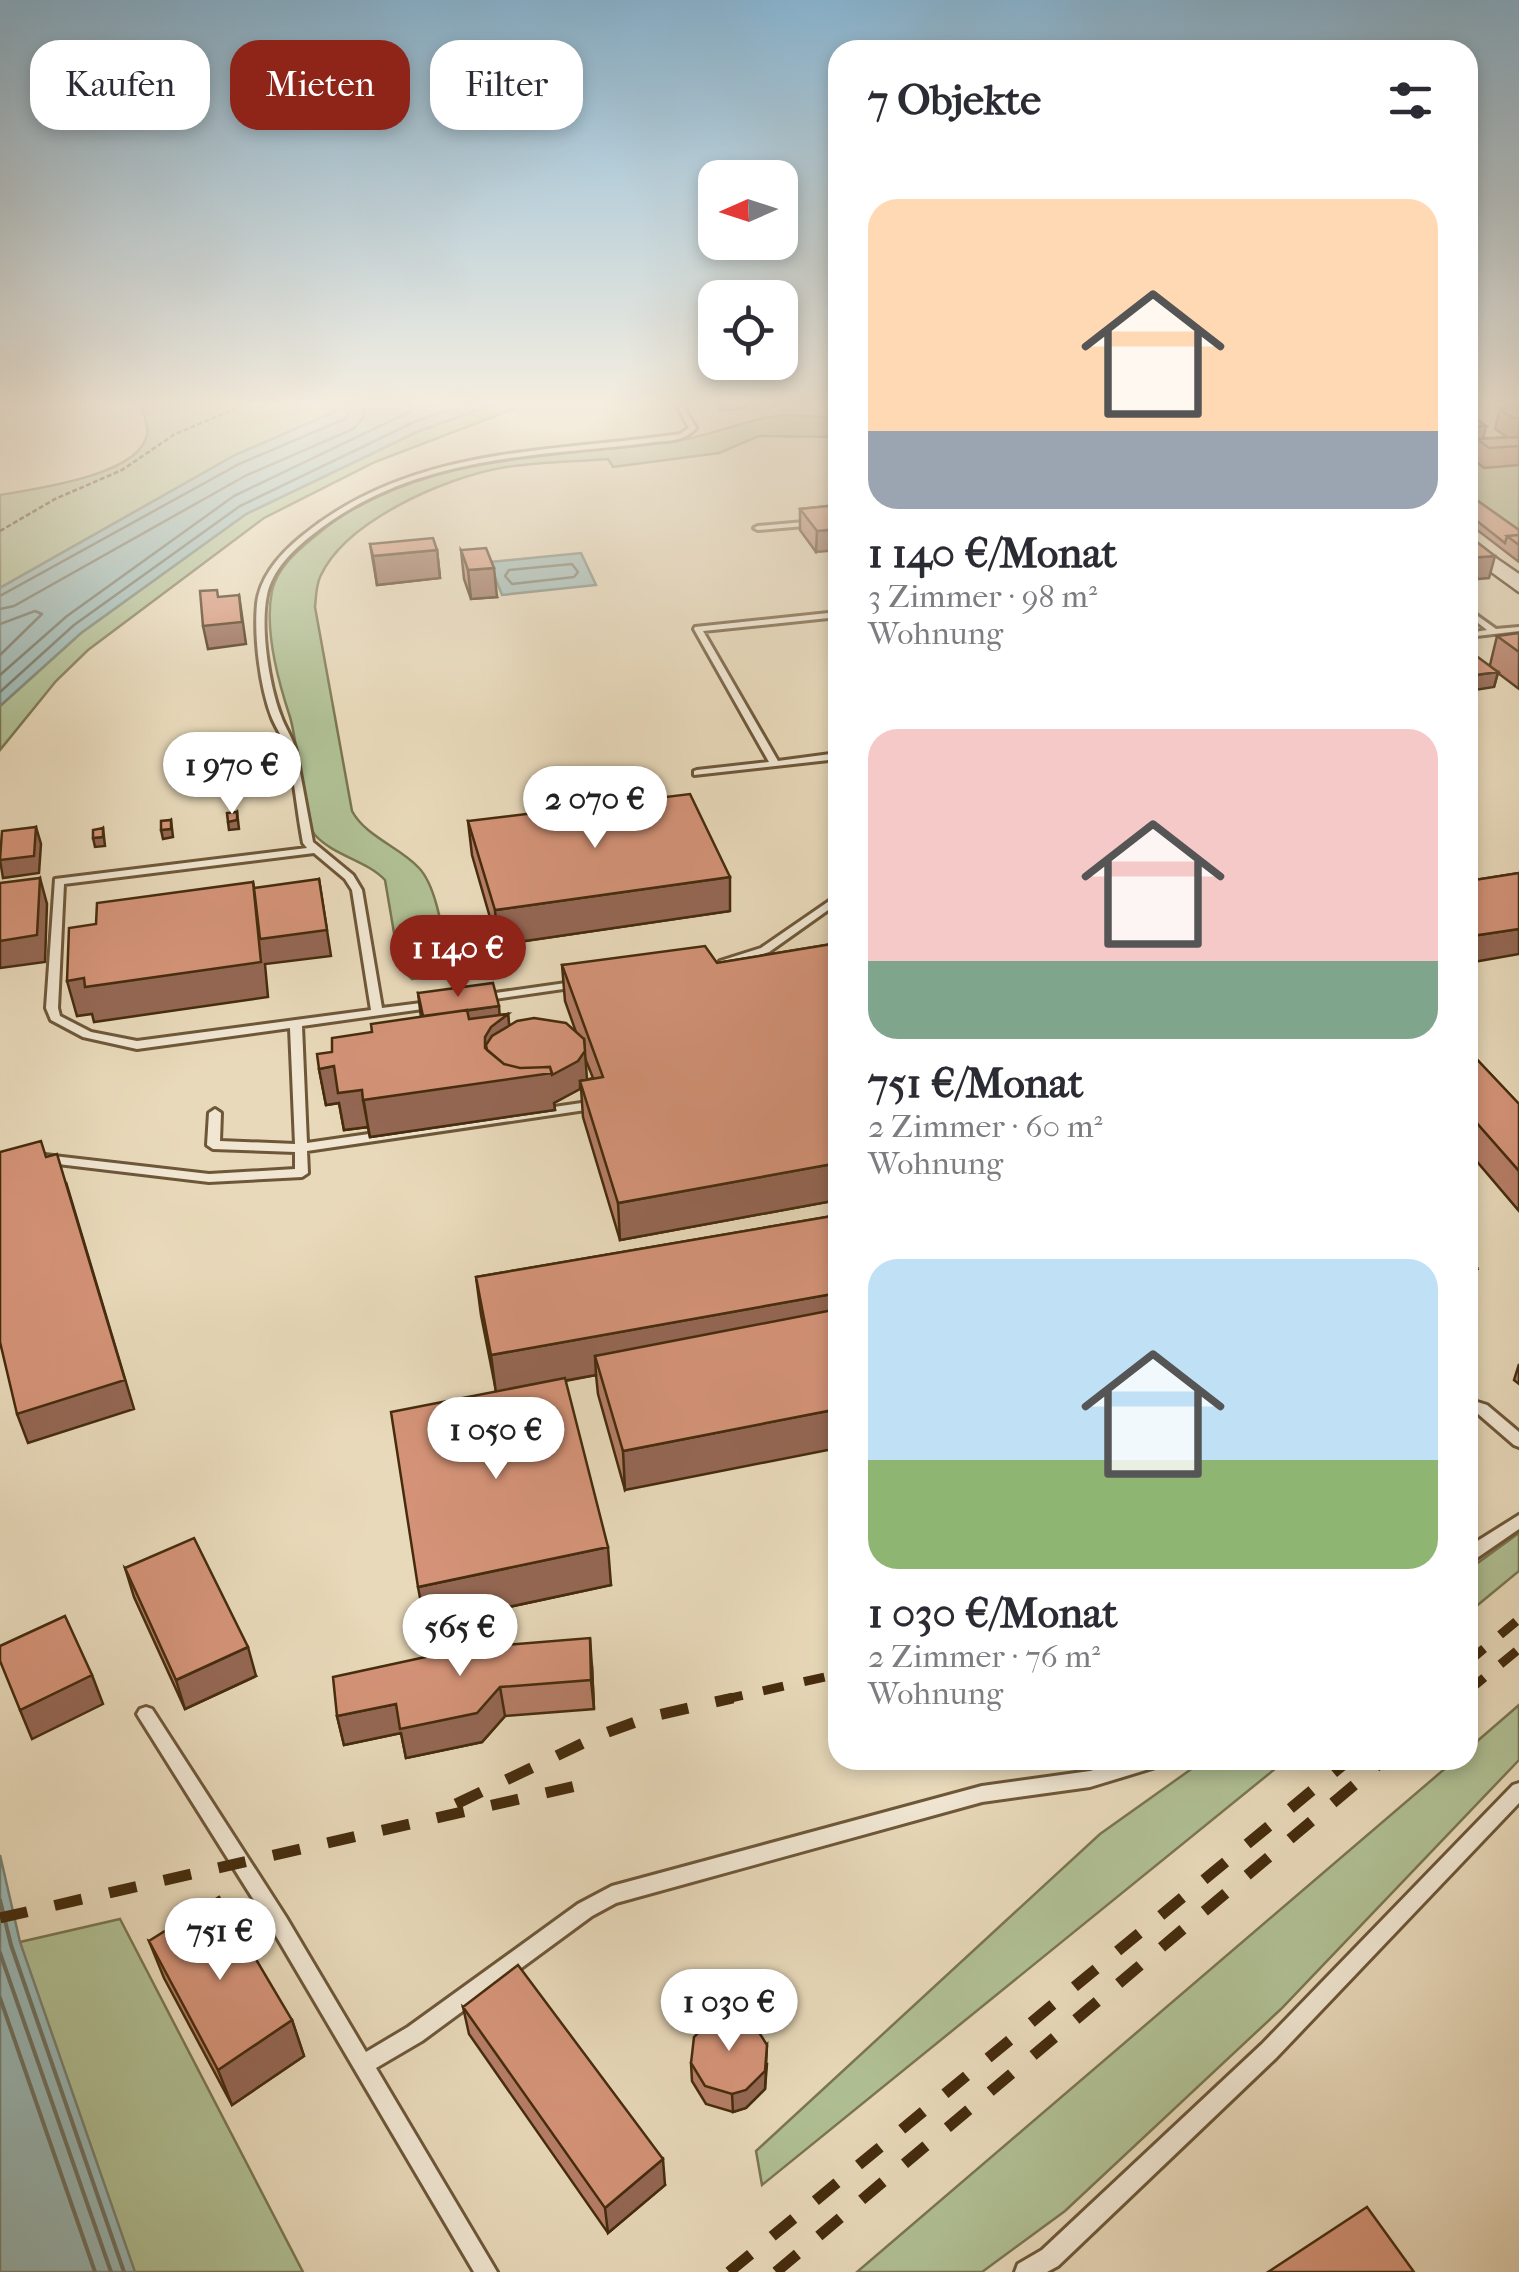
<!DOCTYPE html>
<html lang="de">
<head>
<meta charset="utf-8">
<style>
  :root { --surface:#fff; --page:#f2f2f3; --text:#2b2b33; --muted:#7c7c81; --accent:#8f2418 }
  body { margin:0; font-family:"IM FELL French Canon",serif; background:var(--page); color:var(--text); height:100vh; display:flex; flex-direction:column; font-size:38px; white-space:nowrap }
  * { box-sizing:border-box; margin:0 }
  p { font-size:32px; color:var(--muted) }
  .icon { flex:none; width:55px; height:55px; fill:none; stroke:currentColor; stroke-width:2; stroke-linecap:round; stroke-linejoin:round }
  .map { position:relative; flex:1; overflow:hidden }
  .panel { position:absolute; left:828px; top:40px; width:650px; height:1730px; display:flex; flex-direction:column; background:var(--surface); border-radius:30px; box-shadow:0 5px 15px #0003 }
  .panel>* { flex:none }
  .banner { position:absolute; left:30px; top:40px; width:648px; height:90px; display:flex; gap:20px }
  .needle { width:65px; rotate:267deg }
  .tools { position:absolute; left:698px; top:160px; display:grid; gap:20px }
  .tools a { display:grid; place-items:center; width:100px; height:100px; border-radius:20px; background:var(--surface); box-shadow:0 5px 15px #0003; font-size:50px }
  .price { position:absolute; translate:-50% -85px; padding:0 22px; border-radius:35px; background:#fff; color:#222; font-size:32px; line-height:65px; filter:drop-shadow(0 2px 5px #0008) }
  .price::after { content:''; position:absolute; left:50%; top:60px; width:30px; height:22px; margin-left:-15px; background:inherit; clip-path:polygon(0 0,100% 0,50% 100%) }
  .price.on { background:var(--accent); color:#fff }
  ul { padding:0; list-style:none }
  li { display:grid; align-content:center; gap:20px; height:530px; padding:0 40px }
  li span { display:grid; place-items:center; height:310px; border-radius:30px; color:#555 }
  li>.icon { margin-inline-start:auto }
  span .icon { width:180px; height:180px; fill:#fffc; stroke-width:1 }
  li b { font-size:42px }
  h2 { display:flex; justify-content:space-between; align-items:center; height:120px; padding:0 40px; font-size:42px }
  .tag { padding:0 35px; border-radius:30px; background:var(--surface); box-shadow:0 5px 15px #0003; font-size:35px; line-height:90px }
  .tag.on { background:var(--accent); color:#fff }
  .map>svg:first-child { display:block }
  .green { fill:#b0c094; stroke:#7a7650; stroke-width:2.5 }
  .water { fill:#99b9b7; stroke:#778173; stroke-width:2.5 }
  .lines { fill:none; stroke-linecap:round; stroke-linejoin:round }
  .shore-far1 { stroke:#6f7262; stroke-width:2.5 }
  .shore { stroke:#6f7262; stroke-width:4 }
  .lane-casing { stroke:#6e5738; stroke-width:6 }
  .street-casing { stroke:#6e5738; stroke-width:5 }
  .secondary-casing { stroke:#452c0d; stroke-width:5 }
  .path { stroke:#452c0d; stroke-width:2.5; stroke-dasharray:5 2.5; stroke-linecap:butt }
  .lane { fill:#f0e6d2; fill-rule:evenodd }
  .street { fill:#f0e6d2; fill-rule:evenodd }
  .secondary { fill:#f0e6d2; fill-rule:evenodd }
  .rail-far1 { stroke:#452c0d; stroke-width:9; stroke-dasharray:21 21; stroke-linecap:butt }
  .rail { stroke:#452c0d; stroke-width:11; stroke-dasharray:28 28; stroke-linecap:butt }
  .wall { fill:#b67e67; stroke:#452c0d; stroke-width:2.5; fill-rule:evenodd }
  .shaded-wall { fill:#946754; stroke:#452c0d; stroke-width:2.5 }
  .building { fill:#d49378; stroke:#452c0d; stroke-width:2.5 }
</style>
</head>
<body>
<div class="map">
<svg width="1519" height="2272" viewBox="0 0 1519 2272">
  <rect width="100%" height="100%" fill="#e8d9ba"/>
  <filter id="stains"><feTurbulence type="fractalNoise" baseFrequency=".002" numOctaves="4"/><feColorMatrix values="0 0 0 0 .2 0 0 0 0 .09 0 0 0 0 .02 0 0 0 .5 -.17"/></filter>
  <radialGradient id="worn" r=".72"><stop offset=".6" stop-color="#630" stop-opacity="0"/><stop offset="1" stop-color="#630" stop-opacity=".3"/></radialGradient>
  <path class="green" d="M141 404H353L235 455 0 588V495C33 489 139 476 147 435 149 425 143 414 141 404Z
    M495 404H527L375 462 264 518 88 650 56 681 0 750V706L81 633 246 514 419 431Z
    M791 415 837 418V437L759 436 719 453 613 467 608 459C572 462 535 462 500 468 443 479 345 521 320 577 316 586 316 598 315 607L352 811C366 837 400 847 419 868 439 889 444 945 451 975L412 979 400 968 385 880C366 860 334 856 315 835 303 822 298 742 290 717 278 681 264 629 272 591 278 565 300 549 319 533 423 446 554 459 680 440 719 434 751 416 791 415Z
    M1519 453V539L1468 502V456Z
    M1519 1533V1571L1468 1613V1570Z
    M1519 1705V1760L1281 2009 1065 2211 982 2272H857L1455 1760H1468V1749Z
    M1204 1760H1286L762 2185 756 2151 1100 1834Z
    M120 1919 303 2272H106L20 1942Z"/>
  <path class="water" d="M353 404H494L419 431 246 514 81 633 0 706V588L235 455Z
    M581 553 596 585 502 595 489 562Z
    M0 1855 20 1942 135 2272H0Z"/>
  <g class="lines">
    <path class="shore-far1" d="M572 564 578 572 574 577 512 584 505 576 509 570Z
      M0 596 239 464 347 418 353 404
      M0 609 14 606 245 476 353 429 363 418 365 404
      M0 624 35 611 42 614 0 655
      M0 675 67 616 234 496 426 404
      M0 692 74 625 240 506 414 422 464 404"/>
    <path class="shore" d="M0 1900 11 1945 124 2272
      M0 1953 111 2272
      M0 1998 95 2272"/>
    <defs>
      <path id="lane" d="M676 404H682L696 428C695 430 687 436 684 437 676 441 663 441 654 442 626 446 598 448 570 451 476 460 389 474 312 535 293 550 272 570 267 595 260 627 269 685 281 716 285 728 293 738 296 751L313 842 353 875 362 890 382 1008 437 1001 443 1004 437 1007 302 1026 307 1143 595 1101 599 1102 601 1105 599 1108 307 1151 308 1173 302 1177 209 1182 41 1162 39 1159 41 1156 45 1155 209 1174 295 1169V1152L213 1149 207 1145 209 1113 215 1109 221 1113 220 1141 295 1144 290 1028 137 1049 83 1037 51 1020 46 1008 55 879 307 848 303 843C297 813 295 782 288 752 284 739 277 730 272 718 260 687 254 637 257 604 260 576 281 553 302 536 412 446 548 453 680 434L689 428ZM314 853 345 879 352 890 371 1010 137 1041 91 1032 60 1016 58 1008 64 884Z
        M1493 404 1519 406V410L1496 406Z
        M838 519V523L758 530 754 528 758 526Z
        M1468 609 1496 629 1519 627V631L1468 637V633L1487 630 1468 615Z
        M838 612V617L703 631 778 761 838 753V759L694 775V771L697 770 769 762 694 629 695 627Z
        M838 895V903L769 952 724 966 718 963 720 961 761 948Z
        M580 981 584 982 586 984 584 986 481 1001 475 998 481 995Z
        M1468 1399 1487 1405 1519 1432V1447L1514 1445 1477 1413 1468 1410Z
        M1519 1515V1529L1474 1560 1468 1561V1547Z
        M146 1707 152 1709 286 1917 366 2052 408 2027 578 1904 612 1886 982 1786 1090 1771 1127 1760H1162L1159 1766 1090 1787 982 1802 616 1903 592 1916 422 2041 376 2068 497 2272H474L272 1929 140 1719 137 1714 140 1709Z
        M1519 1783V1803L1276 2058 1058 2266 1047 2272H1015L1018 2264 1042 2250 1262 2044 1513 1785Z"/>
      <path id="street" d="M1519 444V452L1468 455V447Z"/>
      <path id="secondary" d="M1468 539 1519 574V592L1468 555Z"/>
    </defs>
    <use href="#lane" class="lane-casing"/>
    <use href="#street" class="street-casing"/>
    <use href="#secondary" class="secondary-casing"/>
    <path class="path" d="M0 531 55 499 122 470 175 434 247 404"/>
    <use href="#lane" class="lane"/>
    <use href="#street" class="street"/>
    <use href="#secondary" class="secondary"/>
    <path class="rail-far1" d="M1468 1662 1519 1619
      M1468 1691 1519 1649
      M722 1700 838 1674"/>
    <path class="rail" d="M456 1804 600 1735 649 1717 733 1698
      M0 1918 589 1783
      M729 2272 1349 1760
      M776 2272 1384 1760"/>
  </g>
  <path class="wall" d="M1500 404H1519V406L1505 407Z
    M1519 408V465L1484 468 1473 459 1477 439 1507 437 1495 429 1500 409Z
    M1468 419 1486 426 1483 439 1468 440Z
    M1468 494 1519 530V562L1468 523Z
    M838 505 816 552 800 530V509Z
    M370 544 437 550 440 578 377 585Z
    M461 550 497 597 471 599 464 579Z
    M1519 633V689L1498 673 1494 687 1490 665 1497 636Z
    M468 821 730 911 498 945 472 855Z
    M1519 873 1468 963V881Z
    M838 943V1200L620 1240 583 1117 581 1088 554 1103 555 1110 370 1137 368 1127 344 1130 339 1103 326 1105 319 1069 332 1052 372 1032 421 1017 418 993 500 1015 508 1014 509 1026 576 1032 565 1001 562 965 717 963ZM585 1058 593 1078 586 1080Z
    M1468 1050 1519 1104V1211L1468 1151Z
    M838 1215 625 1490 598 1394 596 1375 565 1381 611 1585 425 1625 496 1391 481 1315 476 1277Z
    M1519 1364V1384L1514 1380Z
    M125 1568 256 1676 185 1709 134 1597Z
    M592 1667 594 1709 505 1716 482 1742 406 1758 401 1733 344 1745 337 1716Z
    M149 1941 292 2020 304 2056 232 2105 164 1978Z
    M463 2007 665 2185 608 2233 469 2034Z
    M691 2063 767 2064 765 2089 746 2108 733 2112 706 2104 692 2081Z"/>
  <path class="shaded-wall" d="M719 404H747V408L719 411Z
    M838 529V550L816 552 817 531Z
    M437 550 440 578 377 585 373 556Z
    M1495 556 1489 578 1468 580V558Z
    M494 568 497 597 471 599 468 570Z
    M239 595 246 644 208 649 203 626Z
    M1498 672 1494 687 1468 691V676Z
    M237 812 239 829 229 830 228 822Z
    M171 820 173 837 163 839 161 830Z
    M36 827 41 844 39 873 3 878 0 860Z
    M103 828 105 846 95 847 93 838Z
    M730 877V911L498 945 495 910Z
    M40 878 47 904 45 962 0 968V941Z
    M319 879 331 956 265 964 268 997 94 1022 92 1014 77 1016 67 981 253 882 260 917Z
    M1519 929V954L1468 963V954L1472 936Z
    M499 1006 500 1020 508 1014 512 1050 584 1039 587 1079 580 1081V1089L554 1103 555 1110 370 1137 363 1100 423 1017Z
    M334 1066 362 1090 368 1127 344 1130 339 1103 326 1105 319 1069Z
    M838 1163V1200L620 1240 618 1203Z
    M66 1182 134 1409 28 1443 17 1414Z
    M1477 1269 1468 1297V1271Z
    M838 1293V1330L595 1356 596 1375 496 1393 491 1355Z
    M838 1409V1448L625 1490 623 1451Z
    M608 1547 611 1585 425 1625 418 1587Z
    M590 1638 592 1667 594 1709 591 1680Z
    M248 1647 256 1676 185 1709 176 1680Z
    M92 1675 103 1704 32 1739 20 1710Z
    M500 1687 505 1716 482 1742 406 1758 401 1733 344 1745 337 1716 396 1704Z
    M292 2020 304 2056 232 2105 218 2070Z
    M767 2045 765 2089 746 2108 733 2112 732 2094Z
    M663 2159 665 2185 608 2233 605 2208Z"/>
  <path class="building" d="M1519 408V418H1513L1500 409Z
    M1475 418 1486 426 1468 427V419Z
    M1519 437V446L1489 448 1477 439Z
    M1468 494 1519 530V535L1507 536 1505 543 1468 514Z
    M838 505V529L817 531 800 509Z
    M1468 535 1495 556 1468 558Z
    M1519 535V545L1507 536Z
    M433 538 437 550 373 556 370 544Z
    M486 548 494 568 468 570 461 550Z
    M217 590 218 597 239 595 242 622 203 626 200 591Z
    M1519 633V652L1497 636Z
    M1475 655 1498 672 1468 676V656Z
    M690 794 730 877 495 910 468 821Z
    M237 812V820L228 822 227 813Z
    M171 820V829L161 830V821Z
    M36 827 34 856 0 860 2 831Z
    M103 828V837L93 838V830Z
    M1519 873V929L1472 936 1468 932V881Z
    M40 878 37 935 0 941V883Z
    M319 879 327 930 260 939 254 888Z
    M253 882 261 962 85 987 84 978 67 981 69 928 96 924 97 903Z
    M838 943V1163L618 1203 580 1081 603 1077 562 965 705 946 717 963Z
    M493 983 499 1006 423 1016 418 993Z
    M467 1010 469 1019 508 1014 491 1027 485 1037V1048L504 1064 520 1068 550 1067 552 1073 363 1100 362 1090 338 1093 334 1066 319 1069 317 1054 332 1052V1038L372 1032 371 1024Z
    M534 1018 566 1023 584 1039 585 1051 578 1061 552 1075 550 1067 520 1068 504 1064 487 1050 486 1045 492 1036 517 1021Z
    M1468 1050 1519 1104V1171L1468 1113Z
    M41 1141 46 1157 57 1154 125 1380 17 1414 0 1342V1152Z
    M838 1215V1293L491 1355 476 1277Z
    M1468 1258 1477 1269 1468 1271Z
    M838 1309V1409L623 1451 595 1356Z
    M565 1378 608 1547 418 1587 391 1412Z
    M194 1538 248 1647 176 1680 125 1568Z
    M65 1616 92 1675 20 1710 0 1661V1646Z
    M590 1638 591 1680 500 1687 477 1713 400 1729 396 1704 337 1716 333 1677 467 1648Z
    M219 1897 292 2020 218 2070 149 1941Z
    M518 1965 663 2159 605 2208 463 2007Z
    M726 2015 753 2023 767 2045 765 2071 746 2090 732 2094 705 2086 691 2063 694 2037 713 2018Z
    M1367 2207 1414 2272H1268Z"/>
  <linearGradient id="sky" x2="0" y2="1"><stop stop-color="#88b6d4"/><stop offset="0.56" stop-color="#f5eee0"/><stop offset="1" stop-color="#f5eee0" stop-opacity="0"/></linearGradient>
  <rect width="1519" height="722" fill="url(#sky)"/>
  <rect width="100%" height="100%" filter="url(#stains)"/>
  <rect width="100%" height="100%" fill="url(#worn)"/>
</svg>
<div class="tools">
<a><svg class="needle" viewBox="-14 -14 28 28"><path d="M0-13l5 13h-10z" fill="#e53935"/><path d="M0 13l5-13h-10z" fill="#7c7c81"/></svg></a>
<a><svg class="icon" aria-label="locate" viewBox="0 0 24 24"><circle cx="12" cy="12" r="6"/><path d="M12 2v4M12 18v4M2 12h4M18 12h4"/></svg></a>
</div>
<b class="price" style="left:232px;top:817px">1 970 €</b>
<b class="price" style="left:595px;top:851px">2 070 €</b>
<b class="price on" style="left:458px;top:1000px">1 140 €</b>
<b class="price" style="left:496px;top:1482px">1 050 €</b>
<b class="price" style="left:460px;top:1679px">565 €</b>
<b class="price" style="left:220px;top:1983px">751 €</b>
<b class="price" style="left:729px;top:2054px">1 030 €</b>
<div class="banner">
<a class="tag">Kaufen</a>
<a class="tag on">Mieten</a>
<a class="tag">Filter</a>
</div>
<section class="panel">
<h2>7 Objekte<svg class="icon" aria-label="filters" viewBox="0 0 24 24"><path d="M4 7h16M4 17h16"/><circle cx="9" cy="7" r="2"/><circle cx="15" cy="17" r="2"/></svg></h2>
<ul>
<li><span style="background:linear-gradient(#ffd9b3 75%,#9aa5b1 0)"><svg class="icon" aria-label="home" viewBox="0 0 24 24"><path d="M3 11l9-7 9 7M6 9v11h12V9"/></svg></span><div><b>1 140 €/Monat</b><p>3 Zimmer · 98 m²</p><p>Wohnung</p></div></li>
<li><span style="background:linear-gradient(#f6c9c9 75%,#7fa58c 0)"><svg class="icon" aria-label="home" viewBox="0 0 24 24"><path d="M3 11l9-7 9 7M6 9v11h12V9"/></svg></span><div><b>751 €/Monat</b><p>2 Zimmer · 60 m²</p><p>Wohnung</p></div></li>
<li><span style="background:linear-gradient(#bfe0f5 65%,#8fb573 0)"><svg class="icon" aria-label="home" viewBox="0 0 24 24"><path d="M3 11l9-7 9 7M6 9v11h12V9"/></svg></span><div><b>1 030 €/Monat</b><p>2 Zimmer · 76 m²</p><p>Wohnung</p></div></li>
</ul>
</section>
</div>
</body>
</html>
